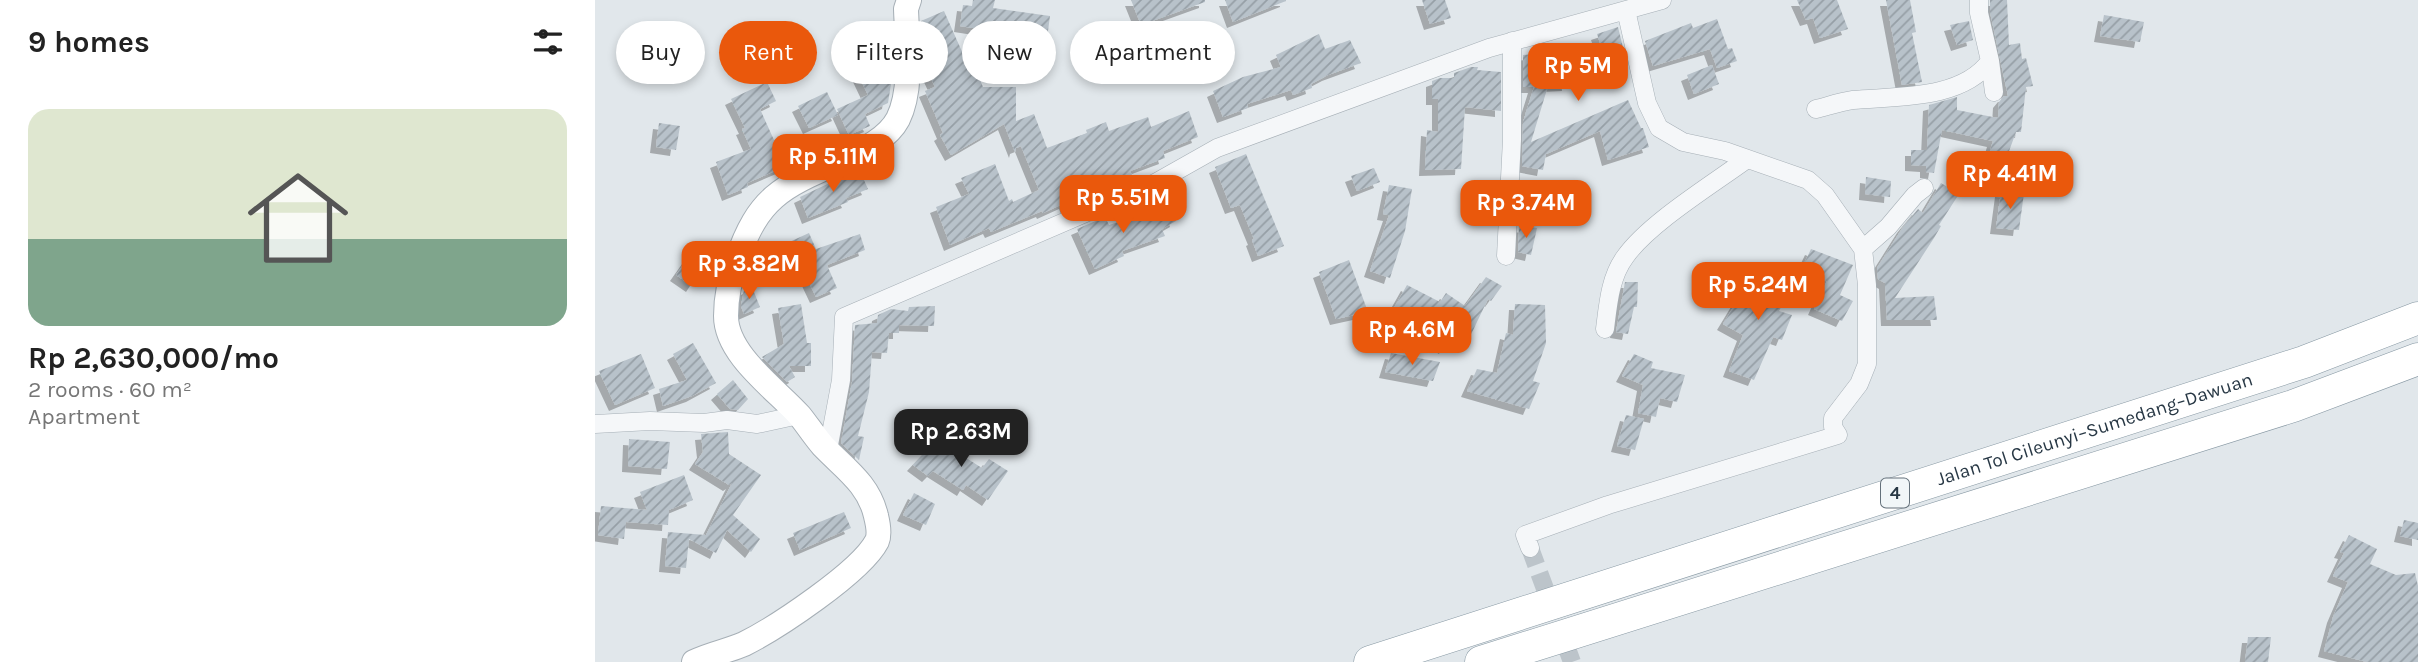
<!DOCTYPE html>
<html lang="en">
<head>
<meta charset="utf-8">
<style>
  :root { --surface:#fff; --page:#f6f6f6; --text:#222; --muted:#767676; --accent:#ea580c }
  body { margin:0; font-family:Karla,sans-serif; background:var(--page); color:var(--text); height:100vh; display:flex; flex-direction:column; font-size:26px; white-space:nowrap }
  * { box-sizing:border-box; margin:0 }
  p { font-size:23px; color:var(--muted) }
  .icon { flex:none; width:38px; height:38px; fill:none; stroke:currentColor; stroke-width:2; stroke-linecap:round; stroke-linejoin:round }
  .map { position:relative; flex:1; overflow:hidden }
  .side { display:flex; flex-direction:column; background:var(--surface); width:595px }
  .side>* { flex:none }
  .guide { position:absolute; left:21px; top:21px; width:665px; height:63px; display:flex; gap:14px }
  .price { position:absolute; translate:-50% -60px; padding:0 16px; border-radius:14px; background:var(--accent); color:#fff; font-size:23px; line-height:46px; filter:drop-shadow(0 2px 4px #0008) }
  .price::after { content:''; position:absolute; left:50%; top:42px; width:21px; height:16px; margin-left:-10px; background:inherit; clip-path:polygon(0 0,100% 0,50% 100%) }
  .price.on { background:#222; color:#fff }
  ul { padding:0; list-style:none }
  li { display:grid; align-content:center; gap:14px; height:371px; padding:0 28px }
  li span { display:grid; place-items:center; height:217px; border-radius:21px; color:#555 }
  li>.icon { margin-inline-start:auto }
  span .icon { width:126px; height:126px; fill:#fffc; stroke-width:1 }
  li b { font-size:30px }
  h2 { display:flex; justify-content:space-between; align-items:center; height:84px; padding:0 28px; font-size:30px }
  .chip { padding:0 24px; border-radius:32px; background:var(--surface); box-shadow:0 4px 10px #0003; font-size:24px; line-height:63px }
  .chip.on { background:var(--accent); color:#fff }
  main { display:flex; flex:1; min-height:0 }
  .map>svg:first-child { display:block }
  .building { fill:url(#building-hatch); filter:url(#shadow) }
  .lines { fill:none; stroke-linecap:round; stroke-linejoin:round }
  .minor-tunnel { stroke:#bcc4ca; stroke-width:18; stroke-dasharray:18 9; stroke-linecap:butt }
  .minor-casing { stroke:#a6afb6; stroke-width:19 }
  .secondary-casing { stroke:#a6afb6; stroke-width:26 }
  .motorway-casing { stroke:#8798a3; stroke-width:33 }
  .minor { stroke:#f5f7f9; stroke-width:18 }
  .secondary { stroke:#fff; stroke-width:24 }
  .motorway { stroke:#fff; stroke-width:32 }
  .labels { text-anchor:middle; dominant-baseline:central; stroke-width:7; stroke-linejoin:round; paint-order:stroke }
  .shield { fill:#f1f6f8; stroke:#64717b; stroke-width:2 }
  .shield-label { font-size:18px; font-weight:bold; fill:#283845 }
  .street-label { font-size:19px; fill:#283845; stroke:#f1f6f8 }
</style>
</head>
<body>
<main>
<section class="side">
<h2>9 homes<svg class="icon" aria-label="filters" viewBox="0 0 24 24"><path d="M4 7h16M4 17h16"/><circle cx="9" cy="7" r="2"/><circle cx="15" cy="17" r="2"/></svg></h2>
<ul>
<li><span style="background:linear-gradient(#dfe7d0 60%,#7fa58c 0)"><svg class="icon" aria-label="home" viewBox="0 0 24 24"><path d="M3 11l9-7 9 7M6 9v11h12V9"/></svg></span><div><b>Rp 2,630,000/mo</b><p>2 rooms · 60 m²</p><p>Apartment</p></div></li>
</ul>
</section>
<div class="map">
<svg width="1823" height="662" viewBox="0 0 1823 662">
  <defs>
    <pattern id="building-hatch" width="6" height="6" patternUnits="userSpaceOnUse" patternTransform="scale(1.75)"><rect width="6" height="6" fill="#b8c2ca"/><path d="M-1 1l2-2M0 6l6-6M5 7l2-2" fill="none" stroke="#969fa6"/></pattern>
    <filter id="shadow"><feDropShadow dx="-6" dy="6" stdDeviation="0" flood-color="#0004"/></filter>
  </defs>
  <rect width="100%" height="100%" fill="#e1e7eb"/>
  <path class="building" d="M378 0H400L398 8 455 16 451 46 456 47 453 72 430 70 434 39H429V36L365 26 368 5 377 6Z
    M536 0H610V2L546 25Z
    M630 0H691V1L638 22Z
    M827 0H850L856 18 835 24Z
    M1202 0H1242L1253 29 1225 38 1218 18 1211 20Z
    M1291 0H1315L1321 32 1317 33 1327 82 1307 85Z
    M1395 0H1412L1414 45 1425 43 1427 59 1431 58 1438 86 1431 87 1426 132H1421L1409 165 1392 161 1398 141 1347 130 1339 173 1331 172V166L1316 165V150H1332L1334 105 1362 97V110L1403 118 1404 102 1409 96H1413L1395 12Z
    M349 11 376 72 381 70 388 87H421V121L439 114 452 148 492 133 491 130 511 122 514 131 553 117 556 127 594 111 603 137 568 151 570 158 535 171 538 177 499 192 501 196 472 208 470 203 448 213 447 211 396 232 394 228 355 245 341 207 374 194 366 178 400 164 414 201 417 199 418 202 444 190 426 146 421 148 420 152 409 124 356 155 345 135 348 133 330 91 340 87 328 61 326 21Z
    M1509 15 1549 22 1545 42 1505 36Z
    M1122 19 1133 49 1137 48 1142 61 1122 68 1115 49 1058 66 1050 41 1096 23 1098 28Z
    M1374 21 1378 40 1362 45 1355 25Z
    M288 25H297L298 54H288Z
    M1023 27 1030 56 1014 61 1018 77 1002 82 998 63 971 67 973 85 953 86 936 142 1033 100 1046 128H1048L1054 147 1013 160 1005 131 951 154 948 170 927 166 928 122 939 87H928V55L1006 46 1002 34Z
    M724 34 730 49 755 40 766 63 733 75 716 84 717 88 698 95 696 90 652 104 653 108 628 117 618 91 648 77 686 67 681 55Z
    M294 62 298 71 293 103 270 114 275 126 254 135 242 109 273 95 264 76Z
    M1117 65 1124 84 1099 94 1092 75Z
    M876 67H883L882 70 906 72V111L870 107 866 169 830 170 832 130 843 132V99H837V81L845 78H859V73Z
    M172 82 181 101 165 109 179 140 190 135 198 154 184 160 187 168 152 183 153 187 133 195 121 162 156 149 147 129 150 128 136 99Z
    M232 92 243 115 214 128 203 106Z
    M64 123 85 126 81 150 61 147Z
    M651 154 689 246 663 256 657 240 659 239 645 205 636 208 620 167Z
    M779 168 785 182 762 191 756 176Z
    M264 169 273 189 251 198 253 202 213 218 205 197Z
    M1271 177 1296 181 1295 197 1270 194Z
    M1346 183 1364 194 1344 225 1346 226 1339 238 1300 298 1339 296 1342 320H1292L1290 283 1283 279 1282 268 1308 227 1323 209 1328 213Z
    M794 185 817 189 810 231 795 278 775 271 794 215 788 214Z
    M1406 191 1429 193 1424 230 1401 228Z
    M576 207 581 221 567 229 570 236 527 251 529 256 500 269 482 229 510 217 514 225 556 211 557 214Z
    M924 226 942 228 936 255 923 252Z
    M214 233 221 249 265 234 270 250 232 265 242 288 221 297 204 261 173 273 166 255Z
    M1216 249 1258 265 1245 295 1258 301 1247 321 1219 309 1232 281 1205 272Z
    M98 251 113 262 97 286 81 275Z
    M754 260 773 312 741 319 724 272Z
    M1162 270 1198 285 1184 311 1197 315 1187 340 1178 337 1159 380 1134 371 1148 335 1128 324 1145 296 1149 298Z
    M891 277 907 286 896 301 893 299 870 347 854 339 850 348 826 334 831 326 799 308 812 285 845 302 851 293 870 306Z
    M1030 282H1043L1042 307H1039L1033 334 1021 332Z
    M157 287 165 307 149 314 146 306 149 290Z
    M206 304 212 343H216V366H194L200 377 192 382 167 357 189 344 183 308Z
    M920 304 950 305 951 343 938 381 945 383 934 409 872 391 882 369 902 373 911 333 918 335Z
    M340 306 339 326 304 325V333H294L292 353 277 352 274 392 263 436 269 437 264 460 246 443 257 382 260 325 282 323 283 315 296 309 313 311 314 307Z
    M98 343 121 383 97 396 68 406 64 389 92 380 78 354Z
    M796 353 845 362 838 381 790 372Z
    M46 354 60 388 20 405 4 371Z
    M1039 354 1058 362 1056 368 1090 375 1082 402 1065 398 1061 417 1043 413 1048 385 1027 376Z
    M138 380 153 399 143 410 135 409 122 394Z
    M1031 415 1049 419 1040 450 1022 446Z
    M133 432 134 454 166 475 138 515 165 539 156 552 132 530 121 553 94 539 91 568 70 566 73 532 111 535 137 483 134 485 100 464 108 452 106 434Z
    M346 435 359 446 357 449 387 468 394 459 413 471 393 500 371 485 368 490 338 471 333 476 318 465Z
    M34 439 75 442 72 469 33 466Z
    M89 475 98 500 74 510 73 525 31 522 29 539 3 535 6 506 52 510 45 492Z
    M319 493 340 504 331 525 308 515Z
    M249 512 256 528 205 550 198 533Z
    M1809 520 1823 523V540L1805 536Z
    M1754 535 1782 549 1775 564 1801 575 1820 573 1823 586V662H1772L1729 651 1738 617 1753 582 1738 576 1749 553 1745 552Z
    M1653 637H1676L1673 662H1650Z"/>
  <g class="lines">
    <path class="minor-tunnel" d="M935 548 977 662"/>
    <defs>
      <path id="minor" d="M1384 0V13L1395 61 1399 92
        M1221 109C1233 106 1245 102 1258 100 1301 96 1367 100 1395 61
        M1268 249 1293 227 1320 195 1329 188
        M911 256 917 139V41
        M1010 329C1013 305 1015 277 1030 257 1054 223 1118 184 1152 159
        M0 424 55 421 109 423 132 420 162 424 204 415
        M233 450 246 380 249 317 560 183 622 148 894 48 1067 0
        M935 548 930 535 1013 505 1243 435 1238 427V418L1264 384 1272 364V285L1268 249 1230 195 1213 180 1130 151 1088 142 1064 128 1052 103 1031 10"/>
      <path id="secondary" d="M99 662C115 654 133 651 149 644 181 628 266 572 282 541 285 534 283 524 281 516 274 484 249 468 228 446 220 437 213 426 205 416 182 390 131 355 131 316 131 297 135 278 142 260 163 198 186 187 244 162 264 152 292 140 303 119 318 89 312 41 311 9L314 0"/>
      <g id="motorway">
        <path id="s1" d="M775 662 1709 362 1823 318"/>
        <path d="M886 662 1698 406 1823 359"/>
      </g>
    </defs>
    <use href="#minor" class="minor-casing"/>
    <use href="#secondary" class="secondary-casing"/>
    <use href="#motorway" class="motorway-casing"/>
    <use href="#minor" class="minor"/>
    <use href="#secondary" class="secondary"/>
    <use href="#motorway" class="motorway"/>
  </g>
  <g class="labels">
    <rect class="shield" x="1286" y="478.5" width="28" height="29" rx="5"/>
    <g class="shield-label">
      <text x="1300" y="493">4</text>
    </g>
    <g class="street-label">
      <text stroke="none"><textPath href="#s1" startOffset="761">Jalan Tol Cileunyi–Sumedang–Dawuan</textPath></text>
    </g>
  </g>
</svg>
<b class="price" style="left:983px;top:103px">Rp 5M</b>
<b class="price" style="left:238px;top:194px">Rp 5.11M</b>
<b class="price" style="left:1415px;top:211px">Rp 4.41M</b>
<b class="price" style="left:528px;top:235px">Rp 5.51M</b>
<b class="price" style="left:931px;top:240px">Rp 3.74M</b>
<b class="price" style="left:154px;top:301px">Rp 3.82M</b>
<b class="price" style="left:1163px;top:322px">Rp 5.24M</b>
<b class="price" style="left:817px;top:367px">Rp 4.6M</b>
<b class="price on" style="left:366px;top:469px">Rp 2.63M</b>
<div class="guide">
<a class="chip">Buy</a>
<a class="chip on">Rent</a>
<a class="chip">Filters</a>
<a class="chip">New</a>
<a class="chip">Apartment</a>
</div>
</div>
</main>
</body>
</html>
